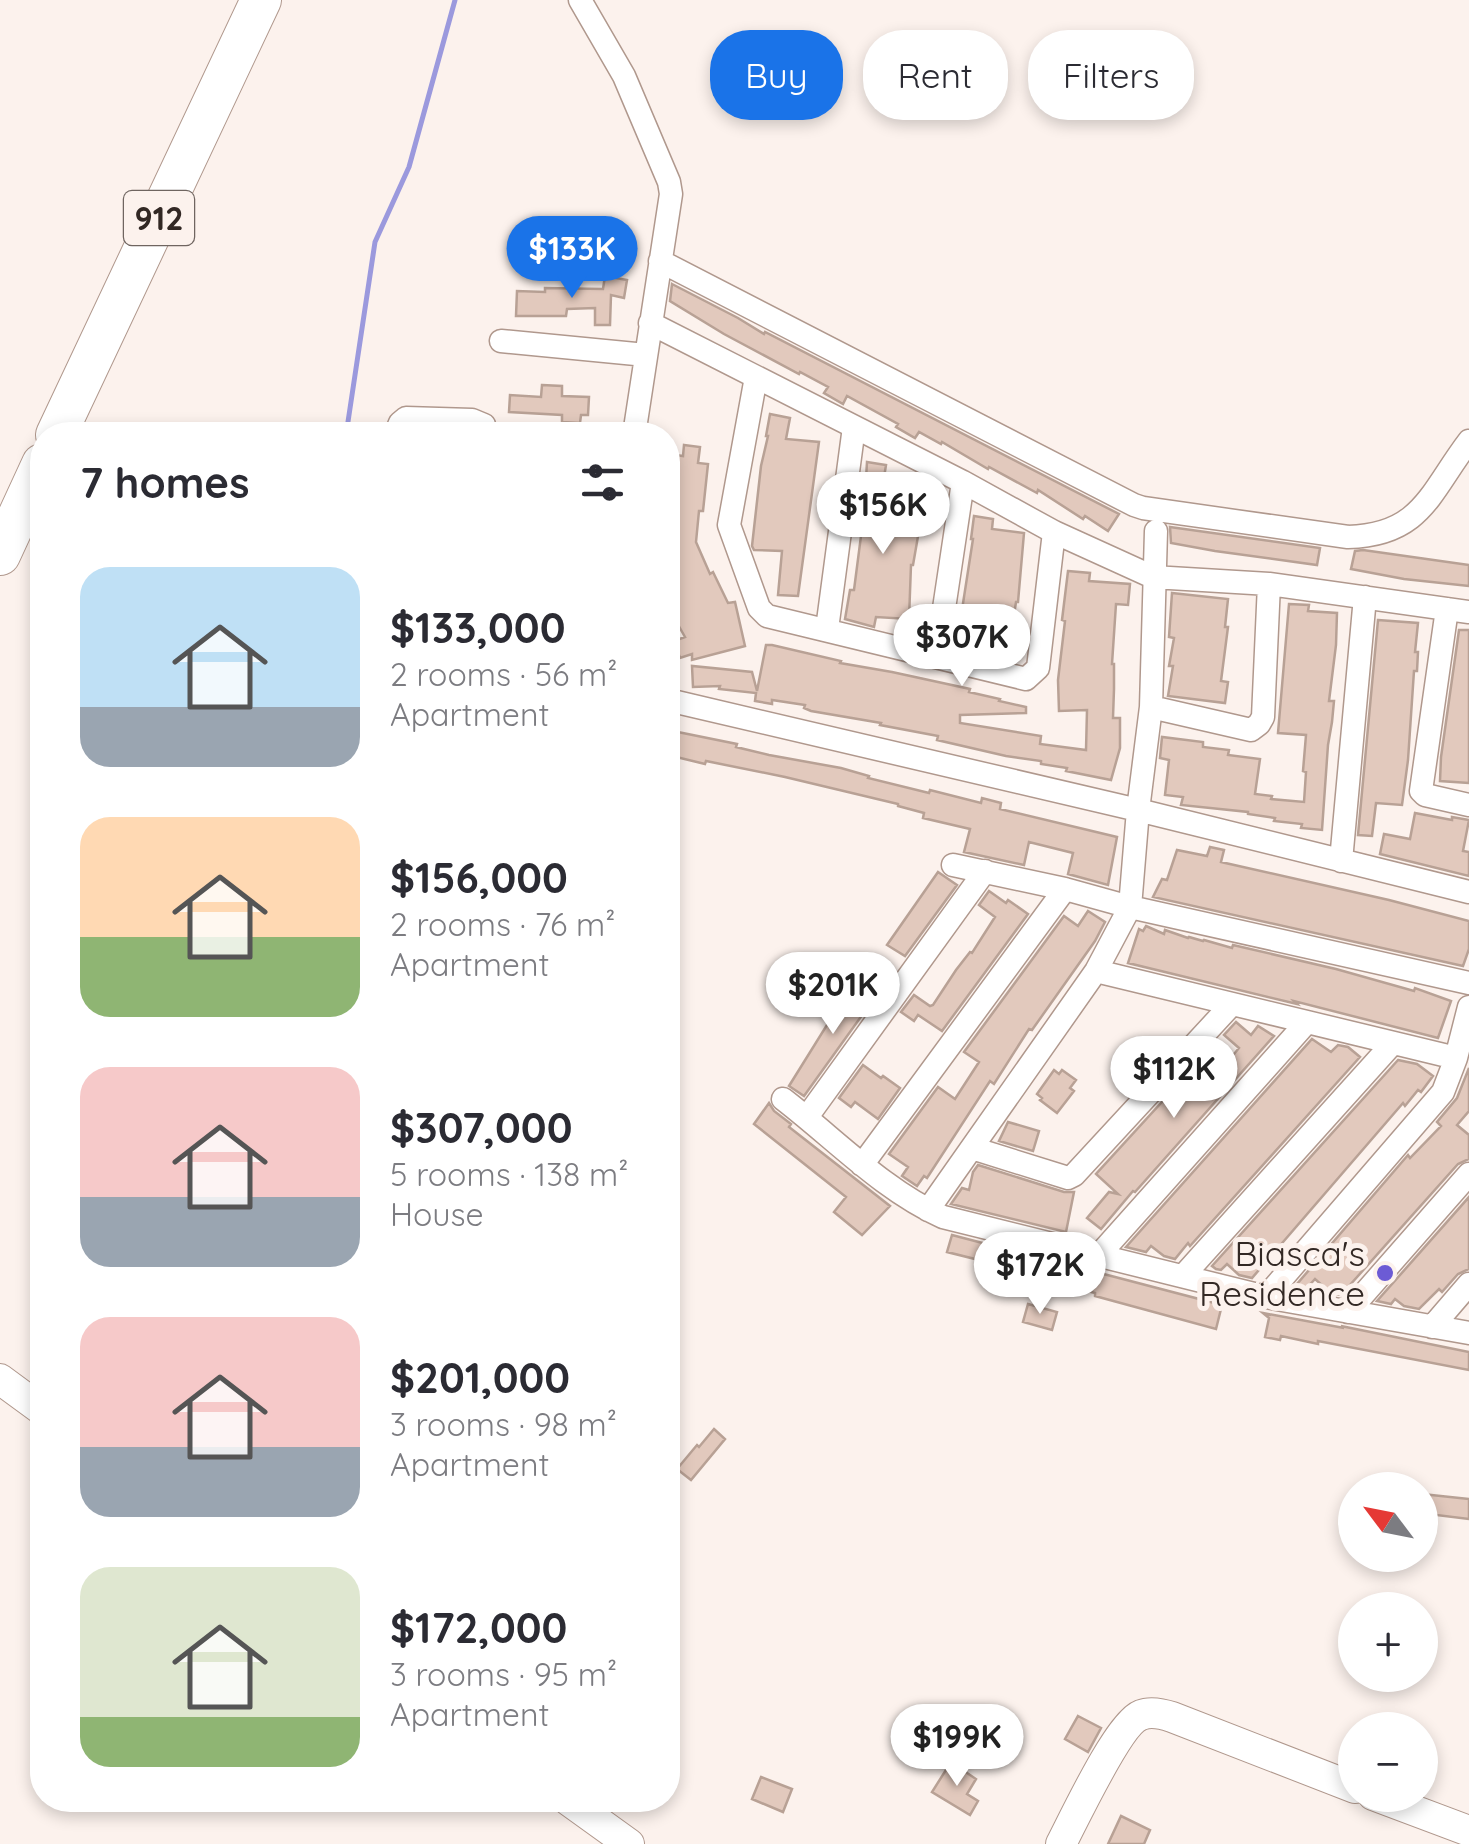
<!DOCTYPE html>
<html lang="en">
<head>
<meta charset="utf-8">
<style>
  :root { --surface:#fff; --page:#f7f7f7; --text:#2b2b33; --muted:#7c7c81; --accent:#1a73e8 }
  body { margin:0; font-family:Quicksand,sans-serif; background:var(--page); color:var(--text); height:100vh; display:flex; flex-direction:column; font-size:38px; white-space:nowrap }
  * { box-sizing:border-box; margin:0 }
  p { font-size:32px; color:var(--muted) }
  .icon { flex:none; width:55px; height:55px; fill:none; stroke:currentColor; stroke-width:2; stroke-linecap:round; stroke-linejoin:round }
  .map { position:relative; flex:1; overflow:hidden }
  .drawer { position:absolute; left:30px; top:422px; width:650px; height:1390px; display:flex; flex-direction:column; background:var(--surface); border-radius:40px; box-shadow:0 5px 15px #0003 }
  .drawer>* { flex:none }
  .hud { position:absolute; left:710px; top:30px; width:608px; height:90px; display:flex; gap:20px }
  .needle { width:65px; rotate:302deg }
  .fabs { position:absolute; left:1338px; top:1472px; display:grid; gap:20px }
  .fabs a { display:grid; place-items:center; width:100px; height:100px; border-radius:50%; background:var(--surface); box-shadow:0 5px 15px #0003; font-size:50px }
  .price { position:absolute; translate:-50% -85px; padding:0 22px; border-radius:35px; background:#fff; color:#222; font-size:32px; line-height:65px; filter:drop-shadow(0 2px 5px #0008) }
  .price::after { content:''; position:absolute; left:50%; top:60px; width:30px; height:22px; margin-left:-15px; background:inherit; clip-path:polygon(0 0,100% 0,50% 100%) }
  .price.on { background:var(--accent); color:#fff }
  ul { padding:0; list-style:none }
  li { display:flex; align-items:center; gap:30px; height:250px; padding:0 50px }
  li span { display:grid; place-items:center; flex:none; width:280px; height:200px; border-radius:30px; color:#555 }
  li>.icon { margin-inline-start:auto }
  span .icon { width:120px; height:120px; fill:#fffc; stroke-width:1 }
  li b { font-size:42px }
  h2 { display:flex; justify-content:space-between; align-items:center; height:120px; padding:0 50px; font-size:42px }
  .tag { padding:0 35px; border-radius:40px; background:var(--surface); box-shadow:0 5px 15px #0003; font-size:35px; line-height:90px }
  .tag.on { background:var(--accent); color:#fff }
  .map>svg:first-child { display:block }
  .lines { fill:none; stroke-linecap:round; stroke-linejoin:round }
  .stream { stroke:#9b99dd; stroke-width:5 }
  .building { fill:#e2c9bd; stroke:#b8a195; stroke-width:2.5 }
  .street-casing { stroke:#b0988d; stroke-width:25 }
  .secondary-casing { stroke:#b0988d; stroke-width:32 }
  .highway-casing { stroke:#b0988d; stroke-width:42 }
  .street { stroke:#fff; stroke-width:22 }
  .secondary { stroke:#fff; stroke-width:30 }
  .highway { stroke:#fff; stroke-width:40 }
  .poi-dot { fill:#6c5bd5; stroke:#fcf2ed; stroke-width:4 }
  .labels { text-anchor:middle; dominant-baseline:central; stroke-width:10; stroke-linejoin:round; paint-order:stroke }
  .shield { fill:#fcf2ed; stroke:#6f6560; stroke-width:2.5 }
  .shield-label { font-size:32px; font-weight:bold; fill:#322824 }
  .poi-label { font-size:35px; fill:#322824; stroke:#fcf2ed; text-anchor:end }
</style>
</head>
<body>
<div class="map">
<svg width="1469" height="1844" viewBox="0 0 1469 1844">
  <rect width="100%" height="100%" fill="#fcf2ed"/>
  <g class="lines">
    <path class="stream" d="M346 435 375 242 409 167 455 0"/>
  </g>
  <path class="building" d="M605 276 627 280 624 298 611 295 610 325H595V308L567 309 566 316H516L517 291 545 292V288L603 289Z
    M672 284 738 318 764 334 765 332 1119 514 1108 531 1085 516 1083 519 1038 490 1037 493 989 467 988 469 942 442 941 444 919 432 915 438 896 427 898 424 847 396 843 404 824 393 828 387 800 372 799 374 724 334 670 301Z
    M542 385 562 386V396L589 397 588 415H581L580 423 562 422V415L509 412 510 395 541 397Z
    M770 414 790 418 786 439 819 442 798 596 778 595 782 551 754 550 752 546 761 466 768 436H766Z
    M684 445 700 447 698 463 708 464 703 511H699L696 542 710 574 713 572 728 603 735 602 745 646 692 660V654L680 658 674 641 685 637 668 607V454L683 456Z
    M867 462 886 465 882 490 891 491 888 515 921 519 913 565H911L909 619 876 617 874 627 845 619 850 590H854L864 513Z
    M974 516 993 519 992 529 1024 533 1018 602H1016L1008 654 991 652V649L957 642 973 539H971Z
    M1170 527 1320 548 1317 565 1215 551 1171 543Z
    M1363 550 1469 565V586L1404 579 1351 569 1355 551Z
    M1068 571 1090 573 1089 581 1130 584 1128 605 1116 604 1112 664H1114V689L1113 718H1120V748L1111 780 1066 771 1067 768 1041 764V761L1006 756 937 740 938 736 880 725 881 723 811 711 804 708 805 705 772 700V704L755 701 756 693 719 689 720 686 693 687 692 666 752 672 757 691 766 645H772L841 661 840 663 892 672 970 689 969 692 1000 699 999 701 1026 707V713L960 715V723L1041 736 1040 744 1086 750 1087 710 1059 711 1058 680 1065 621 1062 620Z
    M1172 593 1228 599 1225 627H1228L1221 681 1228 682 1225 703 1168 696 1173 666H1169L1174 638 1169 637Z
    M1289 604 1309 605 1308 611 1337 613 1336 645 1329 701H1334L1332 722 1328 745 1322 830 1301 828 1302 824 1274 821 1275 818 1248 814V812L1181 805 1183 797 1165 795 1169 760 1160 758 1162 737 1203 742V747L1229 750 1228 755 1260 759 1255 794 1272 796 1271 799 1304 802 1306 772 1303 771 1306 735 1278 733Z
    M1378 620 1418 623 1415 652H1418L1417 671H1414L1408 760 1402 805 1376 803 1372 836 1358 835Z
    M1459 630H1469V783L1440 781 1441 757Z
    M668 730 737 744 736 747 769 755 841 768 869 776 868 778 929 793 930 790 981 803 982 798 1001 803 1000 809 1117 837 1108 885 1068 874 1073 853 1029 842 1024 865 964 852 970 829 923 818 924 813 898 806V804L785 777 706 761 705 764 668 755Z
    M1415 813 1452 820V817L1469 820 1463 851 1469 852V876L1380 854 1384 834 1410 839Z
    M1210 847 1224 850 1221 862 1389 900 1469 921V949L1463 966 1153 897 1162 879 1167 880 1177 850 1207 856Z
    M938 872 957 885 905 956 887 945Z
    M989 891 1006 903 1008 900 1028 914 942 1031 918 1015 914 1021 901 1012 914 995 930 1006 933 1005 956 970 970 952 972 953 995 917 979 905Z
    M1088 911 1105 922 1095 941 1032 1030 1029 1029 994 1084 990 1081 927 1178 924 1176 917 1186 902 1176 908 1167 889 1154 938 1087 955 1099 979 1062 964 1052 1064 916 1078 926Z
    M1146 926 1164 934 1165 930 1188 938 1189 937 1203 941 1204 940 1232 948 1233 945 1336 969 1414 991 1415 988 1451 1001 1438 1038 1294 1001 1297 1004 1128 963 1139 929 1143 931Z
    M861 981 878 993 804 1096 789 1086 845 996 849 999Z
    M1236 1022 1251 1035 1258 1026 1274 1036 1135 1192 1133 1191 1101 1229 1087 1218 1109 1192 1118 1194 1096 1174 1205 1055 1221 1070 1239 1048 1224 1035Z
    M1312 1039 1331 1052 1338 1045 1348 1047 1360 1057 1190 1246 1188 1243 1175 1259 1164 1256 1151 1246 1146 1252 1126 1247Z
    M1398 1060 1417 1064 1433 1076 1421 1092 1418 1090 1405 1106 1403 1103 1252 1278 1239 1275 1227 1264 1221 1270 1216 1269 1212 1266Z
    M863 1065 881 1078 883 1076 900 1088 878 1119 855 1102 851 1107 839 1098Z
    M1469 1068V1111L1457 1125 1469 1135V1159L1458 1164 1341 1295 1331 1293 1315 1279 1306 1289 1301 1288 1297 1284 1408 1155 1410 1158 1441 1126 1437 1122 1457 1098Z
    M1054 1070 1059 1074 1062 1070 1076 1080 1070 1088 1074 1091 1057 1113 1040 1100 1042 1098 1037 1094Z
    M769 1103 774 1111 791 1124 789 1127 890 1206 862 1235 834 1212 846 1197 754 1124Z
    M1008 1122 1039 1131 1033 1151 999 1141Z
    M978 1165 1064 1192H1074L1066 1232 951 1204 962 1188 969 1190 973 1172Z
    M1469 1197V1269L1458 1274 1442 1292 1439 1289 1419 1309 1404 1306 1395 1299 1391 1304 1377 1301Z
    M952 1235 1017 1252 1072 1265 1056 1284 990 1267 991 1263 947 1252Z
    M1096 1272 1222 1305 1216 1329 1095 1296V1293L1080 1289Z
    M1028 1304 1057 1312 1052 1330 1023 1322Z
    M1263 1313 1344 1328 1341 1326 1469 1352V1370L1318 1341V1344L1281 1336 1280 1340 1265 1337 1269 1318Z
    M714 1429 725 1439 691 1480 677 1469 697 1445 699 1447Z
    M1422 1494 1469 1499V1519L1420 1513Z
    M1078 1716 1101 1728 1088 1752 1065 1739Z
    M951 1762 976 1779 967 1794 978 1801 970 1815 932 1792Z
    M761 1777 792 1789 783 1812 752 1799Z
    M1121 1816 1150 1830 1144 1844H1108Z"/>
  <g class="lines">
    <defs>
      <path id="street" d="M580 0 624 76 669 182 671 194 634 435
        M660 261 1134 505 1143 508 1348 537C1422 535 1430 492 1469 441
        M650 323 963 482 1054 532 1153 577 1269 584 1469 612
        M501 341 646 355
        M756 377 729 525 759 608 767 616 1026 679 1038 668 1054 532
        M395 435 400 423 406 418 472 420 484 425 486 435
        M1447 609 1421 791 1425 795 1469 805
        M827 629 854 427
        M937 655 963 482
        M668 700 1138 810 1469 892
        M1151 707 1251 730 1259 724 1263 717 1269 584
        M1341 861 1365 597
        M953 865 1065 889 1130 907 1469 983
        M1096 971 1456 1058
        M783 1099C835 1139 883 1190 943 1217L1266 1297 1469 1333
        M807 1117 985 871
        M972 1148 1068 1178 1074 1175 1232 1004
        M862 1165 1065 889
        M928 1210 1096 971 1130 907 1138 810 1151 707 1156 531
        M1099 1255 1307 1022
        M1183 1276 1393 1043
        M1266 1297 1443 1092 1456 1058 1469 1007
        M1348 1312 1469 1174
        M1432 1327 1469 1284"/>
      <path id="secondary" d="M0 1379 42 1410
        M1373 1795 1469 1831
        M568 1800 629 1844
        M1061 1844C1074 1819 1119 1723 1141 1715 1151 1711 1163 1714 1172 1717L1355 1788"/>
      <path id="highway" d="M56 435 261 0
        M0 555 42 464"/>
    </defs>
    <use href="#street" class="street-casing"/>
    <use href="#secondary" class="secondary-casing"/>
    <use href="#highway" class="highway-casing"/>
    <use href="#street" class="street"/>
    <use href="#secondary" class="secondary"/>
    <use href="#highway" class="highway"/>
  </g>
  <circle class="poi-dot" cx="1385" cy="1273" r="10"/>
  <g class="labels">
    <rect class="shield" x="124" y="191" width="70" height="54" rx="8"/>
    <g class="shield-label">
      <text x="159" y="218">912</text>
    </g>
    <g class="poi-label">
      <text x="1365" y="1253">Biasca's<tspan x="1365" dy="40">Residence</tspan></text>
    </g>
  </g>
</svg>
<div class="fabs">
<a><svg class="needle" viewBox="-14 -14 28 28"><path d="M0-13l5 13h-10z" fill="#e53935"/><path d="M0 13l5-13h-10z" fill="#7c7c81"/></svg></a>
<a>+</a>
<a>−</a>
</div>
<b class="price on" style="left:572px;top:301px">$133K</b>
<b class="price" style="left:883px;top:557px">$156K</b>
<b class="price" style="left:962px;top:689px">$307K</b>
<b class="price" style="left:833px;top:1037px">$201K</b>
<b class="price" style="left:1174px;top:1121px">$112K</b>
<b class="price" style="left:1040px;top:1317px">$172K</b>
<b class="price" style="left:957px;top:1789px">$199K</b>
<div class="hud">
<a class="tag on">Buy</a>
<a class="tag">Rent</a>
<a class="tag">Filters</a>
</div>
<section class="drawer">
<h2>7 homes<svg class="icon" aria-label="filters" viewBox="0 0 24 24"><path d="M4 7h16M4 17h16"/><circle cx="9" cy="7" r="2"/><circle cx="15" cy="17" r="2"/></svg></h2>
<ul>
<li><span style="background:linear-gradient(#bfe0f5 70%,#9aa5b1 0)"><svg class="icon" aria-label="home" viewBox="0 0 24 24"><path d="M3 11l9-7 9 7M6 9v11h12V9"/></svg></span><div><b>$133,000</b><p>2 rooms · 56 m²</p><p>Apartment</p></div></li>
<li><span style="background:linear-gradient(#ffd9b3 60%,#8fb573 0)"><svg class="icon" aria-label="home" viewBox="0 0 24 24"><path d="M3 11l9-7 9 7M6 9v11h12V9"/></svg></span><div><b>$156,000</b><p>2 rooms · 76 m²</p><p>Apartment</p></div></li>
<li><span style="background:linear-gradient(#f6c9c9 65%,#9aa5b1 0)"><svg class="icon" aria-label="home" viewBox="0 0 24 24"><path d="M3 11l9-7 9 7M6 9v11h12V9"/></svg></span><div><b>$307,000</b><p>5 rooms · 138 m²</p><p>House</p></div></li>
<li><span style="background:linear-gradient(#f6c9c9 65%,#9aa5b1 0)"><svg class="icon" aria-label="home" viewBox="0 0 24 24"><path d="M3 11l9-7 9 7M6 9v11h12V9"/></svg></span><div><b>$201,000</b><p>3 rooms · 98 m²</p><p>Apartment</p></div></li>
<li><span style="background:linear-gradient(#dfe7d0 75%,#8fb573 0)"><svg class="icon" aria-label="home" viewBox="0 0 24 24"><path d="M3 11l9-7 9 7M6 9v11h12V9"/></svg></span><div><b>$172,000</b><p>3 rooms · 95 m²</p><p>Apartment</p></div></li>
</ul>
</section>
</div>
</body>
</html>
